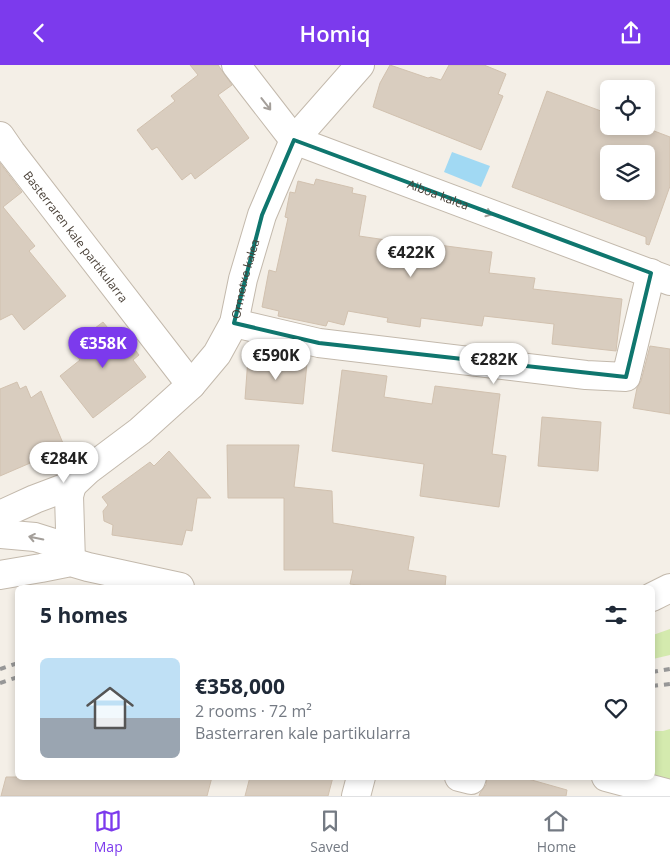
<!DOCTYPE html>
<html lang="en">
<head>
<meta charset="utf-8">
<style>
  :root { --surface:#fff; --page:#f2f2f3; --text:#1f2937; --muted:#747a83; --line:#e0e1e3; --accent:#7c3aed }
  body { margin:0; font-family:"Open Sans",sans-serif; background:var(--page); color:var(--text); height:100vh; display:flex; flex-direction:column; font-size:19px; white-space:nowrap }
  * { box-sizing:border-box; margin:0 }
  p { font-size:16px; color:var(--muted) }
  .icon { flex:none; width:28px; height:28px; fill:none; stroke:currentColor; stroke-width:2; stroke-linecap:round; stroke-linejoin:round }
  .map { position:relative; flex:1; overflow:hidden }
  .side { position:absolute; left:15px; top:520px; width:640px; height:195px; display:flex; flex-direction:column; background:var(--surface); border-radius:8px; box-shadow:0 2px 8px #0003 }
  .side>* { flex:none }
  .tools { position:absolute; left:600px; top:15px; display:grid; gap:10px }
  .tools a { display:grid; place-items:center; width:55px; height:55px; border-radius:8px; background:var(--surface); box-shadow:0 2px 8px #0003; font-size:25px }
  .price { position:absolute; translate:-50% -42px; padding:0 11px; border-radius:18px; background:#fff; color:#222; font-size:16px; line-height:32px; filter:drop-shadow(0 1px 2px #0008) }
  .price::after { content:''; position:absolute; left:50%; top:30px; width:15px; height:11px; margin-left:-8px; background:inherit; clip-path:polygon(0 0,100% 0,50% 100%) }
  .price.active { background:var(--accent); color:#fff }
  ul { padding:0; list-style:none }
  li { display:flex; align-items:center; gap:15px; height:125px; padding:0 25px }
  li+li { border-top:1px solid var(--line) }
  li span { display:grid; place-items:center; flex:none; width:140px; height:100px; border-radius:8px; color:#555 }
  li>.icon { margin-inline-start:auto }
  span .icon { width:60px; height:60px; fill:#fffc; stroke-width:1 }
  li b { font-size:21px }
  h2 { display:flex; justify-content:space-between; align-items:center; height:60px; padding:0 25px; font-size:21px }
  header { display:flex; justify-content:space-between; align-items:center; height:65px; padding:0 25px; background:var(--accent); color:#fff; font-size:22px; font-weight:600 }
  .tab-bar { display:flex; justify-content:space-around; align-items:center; height:70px; border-top:1px solid var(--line); background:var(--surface); font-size:14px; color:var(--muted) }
  .tab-bar a { display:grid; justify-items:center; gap:2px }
  .tab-bar .active { color:var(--accent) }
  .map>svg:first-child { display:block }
  .green { fill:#d4eaae }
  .water { fill:#a1d9f3 }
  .building { fill:#d9cdbf; stroke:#d1c1af; fill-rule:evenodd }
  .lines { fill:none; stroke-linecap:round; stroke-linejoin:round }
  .minor-casing { stroke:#c3b9ac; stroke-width:30 }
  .minor { stroke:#fff; stroke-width:28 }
  .rail { stroke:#979797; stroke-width:4; stroke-dasharray:6 6; stroke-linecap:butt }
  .oneway { stroke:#a49f9a }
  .marked { fill:none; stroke:#0f766e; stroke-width:4; stroke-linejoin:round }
  .labels { text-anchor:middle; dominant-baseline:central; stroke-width:4; stroke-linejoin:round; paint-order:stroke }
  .street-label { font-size:12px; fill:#483f36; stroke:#fff }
</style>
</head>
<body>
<header><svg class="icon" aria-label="back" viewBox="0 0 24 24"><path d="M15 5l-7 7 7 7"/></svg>Homiq<svg class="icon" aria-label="share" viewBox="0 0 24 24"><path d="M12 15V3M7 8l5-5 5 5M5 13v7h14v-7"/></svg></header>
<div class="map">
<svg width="670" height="731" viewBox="0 0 670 731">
  <rect width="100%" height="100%" fill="#f4efe7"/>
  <path class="green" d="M670 564V590L653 594V570Z
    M670 664V717L652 712 653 666H663Z"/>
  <path class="water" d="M452 87 490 101 481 122 444 107Z"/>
  <path class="building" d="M190 0H218L232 20 218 30 249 73 195 114 191 108 182 115 157 82 152 85 137 65 175 36 171 31 198 10Z
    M390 0 428 13 431 12 441 15 449 0H484L506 9 498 29 503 31 481 85 373 42 380 18Z
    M547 26 609 49V61H641L670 72V121L649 180 646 179V172L512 122ZM609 89H646V126H609Z
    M0 98 22 127 3 142 35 181 29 186 66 231 24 265 12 249 0 255Z
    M316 114 353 123 352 128 366 131 359 171 400 177V173L432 177 431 179 492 187 489 208 535 213 533 224 622 234 616 286 552 279 554 259 484 251 482 261 421 253 420 262 387 257 388 253 348 246 344 260 328 256 326 261 278 251 279 246 262 242 269 205 276 207 288 153 285 152 290 127 295 128 298 116 314 120Z
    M103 257 112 268 118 263 139 290 133 295 146 312 93 353 60 311 80 295 70 282Z
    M650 281 670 284V349L633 343 637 323 641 316Z
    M248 293 307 298 303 339 245 334Z
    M342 305 387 311 384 332 432 339 435 321 500 329 492 389 506 391 499 442 420 431 424 399 332 386Z
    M17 317 20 324 26 321 31 333 41 326 65 383 0 411V324Z
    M542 352 601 357 598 406 538 401Z
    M227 380H299L294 422 332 426 333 458 414 472 408 505 446 511 445 522H373L350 519 353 505H284V433H228Z
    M169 386 211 433H197L192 466 186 465 182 480 112 470 113 460 104 456 103 446 108 440 102 432 150 397 154 401Z
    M6 712H212L207 731H1Z
    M250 712H333L328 731H245Z
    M487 712H521L567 725 566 731H479L480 728 486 720Z"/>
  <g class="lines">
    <defs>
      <g id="minor">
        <path id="s1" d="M236 0 294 75 670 216"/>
        <path id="s2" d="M0 71 11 87 191 320"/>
        <path d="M234 258 319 278 586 310 626 312 651 208"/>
        <path id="s3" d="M0 450 35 434 72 420 88 405 140 366 191 320 217 289 234 258 243 214 262 150 294 75 360 0"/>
        <path d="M0 469 35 472 70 483"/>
        <path d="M71 497 69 431 72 420"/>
        <path d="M0 510 41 503 71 497 88 502 180 522"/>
        <path d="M652 532 670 523"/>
        <path d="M459 712 471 715 472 712"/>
        <path d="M606 712 670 729"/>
        <path d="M356 731 361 712"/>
      </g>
    </defs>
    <use href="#minor" class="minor-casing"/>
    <use href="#minor" class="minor"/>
    <path class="rail" d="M0 604 18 598
      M652 607 670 604
      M0 618 18 612
      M652 621 670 619"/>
  </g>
  <defs><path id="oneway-shaft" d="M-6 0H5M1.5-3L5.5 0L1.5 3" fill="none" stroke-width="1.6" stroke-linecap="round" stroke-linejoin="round" transform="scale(1.25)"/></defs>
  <g class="oneway">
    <use href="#oneway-shaft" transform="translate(266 39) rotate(52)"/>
    <use href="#oneway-shaft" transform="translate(485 147) rotate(21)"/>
    <use href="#oneway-shaft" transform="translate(36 473) rotate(-168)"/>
  </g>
  <path class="marked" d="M294 75 651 208 626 312 319 278 234 258 262 150Z"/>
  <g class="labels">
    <g class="street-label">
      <text stroke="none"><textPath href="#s1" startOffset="249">Aiboa kalea</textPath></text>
      <text stroke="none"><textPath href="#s2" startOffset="126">Basterraren kale partikularra</textPath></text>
      <text stroke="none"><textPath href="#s3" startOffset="355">Ormetxe kalea</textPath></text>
    </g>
  </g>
</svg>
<div class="tools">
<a><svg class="icon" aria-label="locate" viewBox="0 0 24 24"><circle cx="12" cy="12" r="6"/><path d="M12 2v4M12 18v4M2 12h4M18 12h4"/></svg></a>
<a><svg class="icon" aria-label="layers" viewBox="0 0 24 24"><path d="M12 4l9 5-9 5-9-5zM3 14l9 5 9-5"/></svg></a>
</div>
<b class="price" style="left:411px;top:213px">€422K</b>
<b class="price active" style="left:103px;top:304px">€358K</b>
<b class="price" style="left:276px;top:316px">€590K</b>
<b class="price" style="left:494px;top:320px">€282K</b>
<b class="price" style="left:64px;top:419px">€284K</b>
<section class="side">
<h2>5 homes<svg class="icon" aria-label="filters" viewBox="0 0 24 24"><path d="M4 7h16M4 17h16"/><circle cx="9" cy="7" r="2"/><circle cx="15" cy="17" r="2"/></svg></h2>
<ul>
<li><span style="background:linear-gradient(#bfe0f5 60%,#9aa5b1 0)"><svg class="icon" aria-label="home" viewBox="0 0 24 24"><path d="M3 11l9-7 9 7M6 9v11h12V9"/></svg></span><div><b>€358,000</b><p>2 rooms · 72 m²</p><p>Basterraren kale partikularra</p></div><svg class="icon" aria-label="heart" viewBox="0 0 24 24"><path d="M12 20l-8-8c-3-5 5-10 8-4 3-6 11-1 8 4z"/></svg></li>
</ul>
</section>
</div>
<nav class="tab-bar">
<a class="active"><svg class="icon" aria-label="map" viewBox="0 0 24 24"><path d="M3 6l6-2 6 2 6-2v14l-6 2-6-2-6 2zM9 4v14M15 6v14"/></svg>Map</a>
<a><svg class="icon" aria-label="saved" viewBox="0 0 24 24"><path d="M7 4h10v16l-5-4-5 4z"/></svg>Saved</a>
<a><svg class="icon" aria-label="home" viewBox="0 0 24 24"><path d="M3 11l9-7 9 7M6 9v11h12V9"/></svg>Home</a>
</nav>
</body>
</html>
